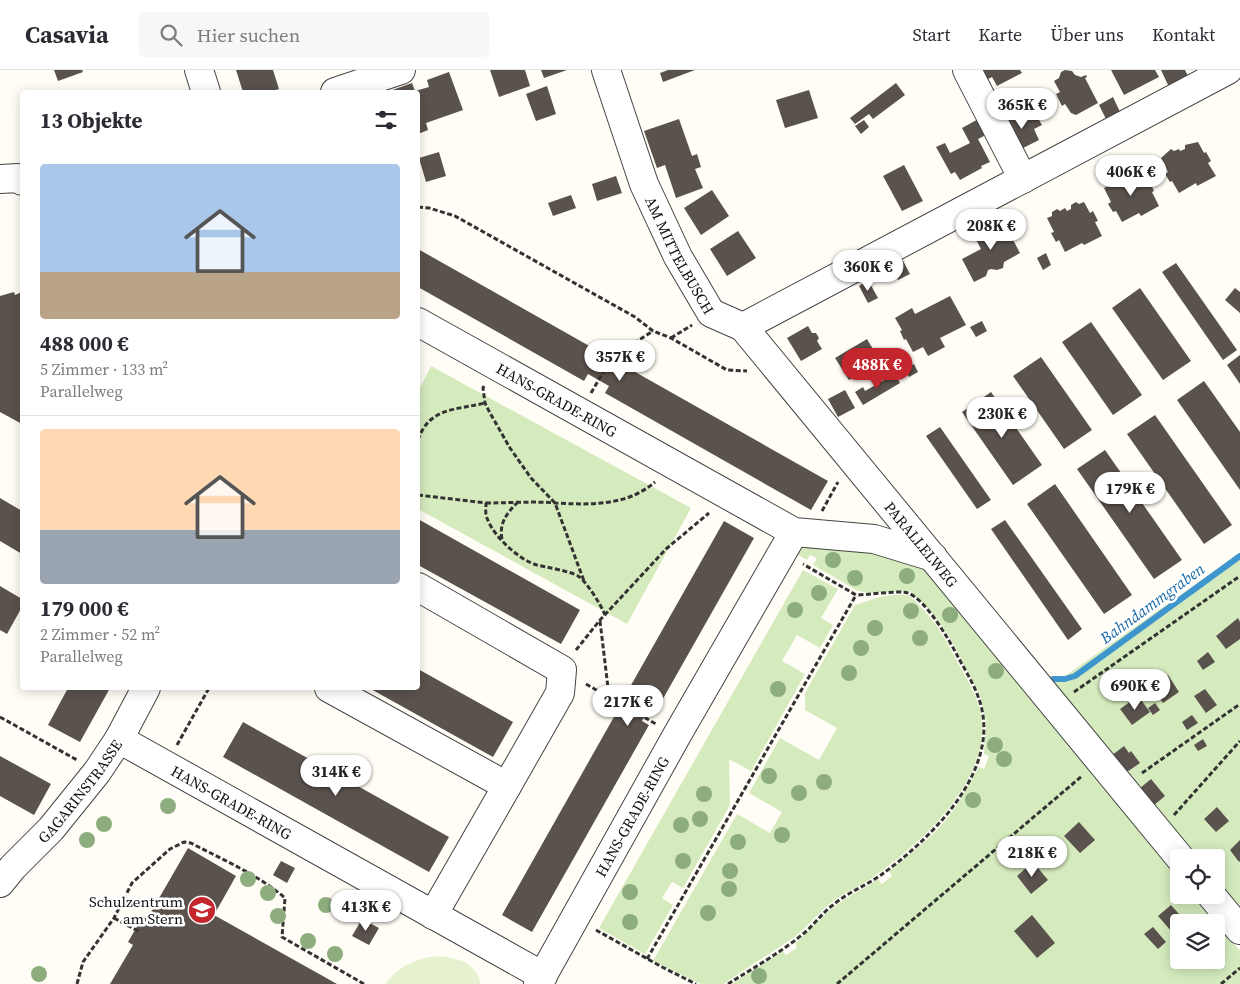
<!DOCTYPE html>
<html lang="de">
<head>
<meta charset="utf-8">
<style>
  :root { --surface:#fff; --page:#f7f7f7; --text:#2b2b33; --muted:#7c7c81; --line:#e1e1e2; --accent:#c4262e }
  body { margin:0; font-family:"Source Serif 4",serif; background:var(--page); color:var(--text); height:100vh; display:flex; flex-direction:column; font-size:19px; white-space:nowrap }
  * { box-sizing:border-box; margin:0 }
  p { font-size:16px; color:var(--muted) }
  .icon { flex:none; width:28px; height:28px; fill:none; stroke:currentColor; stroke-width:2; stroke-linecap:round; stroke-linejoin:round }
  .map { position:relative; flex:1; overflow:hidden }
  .side { position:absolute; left:20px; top:20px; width:400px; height:600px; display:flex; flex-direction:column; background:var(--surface); border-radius:5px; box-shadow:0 2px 12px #0003 }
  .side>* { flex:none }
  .controls { position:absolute; left:1170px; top:779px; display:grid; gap:10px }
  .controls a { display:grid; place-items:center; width:55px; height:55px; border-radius:5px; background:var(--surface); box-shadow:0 2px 12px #0003; font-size:25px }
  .price { position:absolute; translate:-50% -42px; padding:0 11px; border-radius:18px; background:#fff; color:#222; font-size:16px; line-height:32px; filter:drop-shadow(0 1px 2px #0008) }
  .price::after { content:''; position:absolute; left:50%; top:30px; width:15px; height:11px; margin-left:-8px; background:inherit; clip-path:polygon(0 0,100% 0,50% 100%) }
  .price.on { background:var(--accent); color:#fff }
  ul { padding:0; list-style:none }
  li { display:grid; align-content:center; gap:10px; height:265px; padding:0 20px }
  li+li { border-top:1px solid var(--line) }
  li span { display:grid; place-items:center; height:155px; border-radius:5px; color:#555 }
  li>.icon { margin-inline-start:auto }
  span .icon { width:90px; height:90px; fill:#fffc; stroke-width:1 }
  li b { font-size:21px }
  h2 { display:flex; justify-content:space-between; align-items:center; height:60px; padding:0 20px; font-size:21px }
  header { display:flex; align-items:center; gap:30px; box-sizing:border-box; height:70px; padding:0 25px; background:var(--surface); border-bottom:1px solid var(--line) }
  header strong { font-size:24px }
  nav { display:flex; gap:28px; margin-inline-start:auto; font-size:18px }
  .search { width:350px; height:45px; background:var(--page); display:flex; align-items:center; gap:12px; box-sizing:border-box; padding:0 18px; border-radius:5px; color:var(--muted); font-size:19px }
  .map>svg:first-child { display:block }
  .green { fill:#d5ebbd; fill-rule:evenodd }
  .pitch { fill:#e6f2cf }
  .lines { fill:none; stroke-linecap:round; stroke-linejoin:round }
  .stream { stroke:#3f96cf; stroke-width:6 }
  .building { fill:#5a524d }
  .minor-casing { stroke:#444; stroke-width:30 }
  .path { stroke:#333; stroke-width:3; stroke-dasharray:5 2.5; stroke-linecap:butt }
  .minor { stroke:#fff; stroke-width:28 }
  .tree { fill:#8dad7f }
  .labels { text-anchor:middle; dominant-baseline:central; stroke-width:5; stroke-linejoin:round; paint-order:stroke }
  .street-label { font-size:15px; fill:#111; stroke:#fff }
  .poi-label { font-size:15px; fill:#111; stroke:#fff; text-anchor:end }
  .water-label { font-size:16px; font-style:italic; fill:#1768a6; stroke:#fff }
</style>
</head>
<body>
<header>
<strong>Casavia</strong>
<div class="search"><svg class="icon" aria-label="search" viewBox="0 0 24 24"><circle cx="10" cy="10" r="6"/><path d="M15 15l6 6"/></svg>Hier suchen</div>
<nav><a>Start</a><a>Karte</a><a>Über uns</a><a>Kontakt</a></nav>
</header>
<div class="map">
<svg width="1240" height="914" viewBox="0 0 1240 914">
  <rect width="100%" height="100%" fill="#fffdf5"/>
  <path class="green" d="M431 296 691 438 627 554 418 439V322Z
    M797 474 921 488 1179 807V825H1194L1240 881V914H732L783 881 786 885 797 878 795 873C809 862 821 847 835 836 848 826 864 819 878 809L882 814 892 806 889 801C905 788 922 775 937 760 954 742 967 719 979 697L984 699 989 686 984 684 986 652 980 625 949 566 931 541 910 521 869 523 858 521 813 495 817 488 810 485 807 490 793 482ZM1179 852H1216V890H1179Z
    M1240 483V852L1216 823V788L1187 787 1048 618Z
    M803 500 838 519 821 548 833 555 820 578 797 565 782 591 805 604 751 701 729 689 730 735 683 818 672 812 662 828 673 835 645 884 599 858Z
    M894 525H908C931 543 946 569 959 595 967 609 976 624 980 640 995 704 927 768 880 802 865 814 847 821 832 832 818 843 807 858 793 868L723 914H701L653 891 737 744 770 763 782 742 749 723 780 668 819 690 837 658 805 640V623L855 535 880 527Z"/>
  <path class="pitch" d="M438 886C459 888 475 892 481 914H385C399 896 416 888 438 886Z"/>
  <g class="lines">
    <path class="stream" d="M1053 609H1065L1075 606 1240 486"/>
  </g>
  <path class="building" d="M54 0H82L83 2 58 11Z
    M236 0H273L279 19 269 22H243Z
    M490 0H525L530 16 499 27Z
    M541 0H567L544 8Z
    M668 0H695L663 12 660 3Z
    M973 0H1020L1022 3 997 16 992 7 980 13Z
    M1065 0 1072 1 1075 5 1081 7 1086 5 1087 7 1085 8 1098 33 1076 45 1071 43 1065 34 1062 36 1056 24 1060 22 1054 11 1059 8 1061 2Z
    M1111 0H1155L1159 7 1124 25Z
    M1161 0H1185L1189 8 1169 17Z
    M449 2 463 40 426 53 428 60 418 64V22H387L412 13 415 21 429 17 427 10Z
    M896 13 905 25 873 49 869 44 855 54 850 48Z
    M547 16 556 44 536 51 526 24Z
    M809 20 818 48 785 58 776 30Z
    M1113 27 1121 44 1107 51 1099 35Z
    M1032 38 1042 55 1034 59 1039 70 1015 82 1001 54Z
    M982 47 990 63 978 69 990 92 981 96 982 98 960 110 955 102 951 104 936 77 945 73 950 83 970 73 962 58Z
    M679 49 692 86 697 84 701 97 695 99 703 118 676 128 665 95 657 98 644 61Z
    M864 50 869 57 861 64 855 56Z
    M1198 72 1204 83 1206 82 1211 91 1208 93 1216 106 1197 116 1196 113 1179 123 1172 111 1170 112 1165 104 1168 102 1161 88 1171 79 1174 81 1179 79 1180 81 1185 79V75Z
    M439 82 446 106 426 112 419 88Z
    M904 95 923 131 902 141 883 106Z
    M1141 102 1147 113 1150 112 1154 121 1152 122 1159 136 1141 146 1139 143 1122 152 1116 141 1113 142 1108 134 1111 132 1104 118 1108 116 1109 112 1114 109 1117 111 1122 108 1124 111 1128 109V105L1133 103 1136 104Z
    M616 106 622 123 597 131 592 114Z
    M712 120 729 146 701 165 684 138Z
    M571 125 576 138 553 146 548 133Z
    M1076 132 1079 134 1084 132 1090 143 1093 141 1098 151 1095 152 1102 166 1084 175 1082 173 1065 182 1059 170 1056 172 1051 163 1054 162 1047 148 1052 146V142L1057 139 1060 141 1065 138 1067 141 1071 139V135Z
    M1002 149 1020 183 1004 192 1003 198 997 200 991 199 988 200 986 206 974 212 962 189 981 179 973 164Z
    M738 161 756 188 727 206 710 179Z
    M418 179 600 282 596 289 618 301 621 294 828 411 811 440 605 323 609 316 588 304 584 311 418 217Z
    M1046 183 1051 195 1043 200 1037 188Z
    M901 187 910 204 898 210 889 193Z
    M1176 193 1237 280 1223 290 1162 202Z
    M868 210 878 228 868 233 859 216Z
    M1140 218 1191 291 1163 310 1112 238Z
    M1235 218 1240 222V243L1225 230Z
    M14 222 15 225 22 222V354L0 342V226Z
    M950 226 966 255 940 268 945 277 928 286 923 277 913 282 906 269 904 270 900 261 902 260 895 248 912 238 915 244Z
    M982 251 987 261 976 267 970 257Z
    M1091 252 1142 325 1113 345 1062 272Z
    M808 256 812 263H816L819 268 817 271 822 279 801 291 787 268Z
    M867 269 882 294 873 299 869 292 865 295 867 299 849 310 835 288Z
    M1240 285V314L1227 295Z
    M1041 287 1092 360 1064 379 1013 306Z
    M914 294 918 302 909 307 905 299Z
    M895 304 900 313 863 335 855 322 863 317 865 321Z
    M1204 311 1240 362V420L1177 330Z
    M845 320 855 338 838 347 828 329Z
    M991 322 1042 395 1013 415 962 342Z
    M1155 345 1232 455 1204 474 1127 364Z
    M940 357 991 430 977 439 926 366Z
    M1105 380 1182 490 1154 509 1077 399Z
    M1055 414 1132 525 1104 544 1027 434Z
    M0 428 22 441V484L0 471Z
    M418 449 580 540 561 574 418 495Z
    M1005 450 1082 559 1068 570 991 459Z
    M724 451 754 468 660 634 653 630 642 651 649 655 532 862 502 845 619 638 626 642 637 621 630 617Z
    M0 516 22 529V537L7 564 0 560Z
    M1238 548 1240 552V569L1226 579 1216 566Z
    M1208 582 1215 592 1203 600 1197 591Z
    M418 599 513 652 493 687 369 618H418Z
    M1168 605 1179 622 1163 633 1152 617Z
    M68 618H110L80 672 48 655Z
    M1205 619 1217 635 1206 643 1194 626Z
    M1138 626 1150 642 1132 655 1120 639Z
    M1155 633 1160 640 1153 645 1148 638Z
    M1192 645 1198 653 1187 660 1182 652Z
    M243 652 449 767 429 802 223 687Z
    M1203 669 1207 676 1198 681 1194 675Z
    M1124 676 1129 683 1131 681 1140 693 1124 704 1111 686Z
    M0 686 51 714 34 745 0 726Z
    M1151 709 1165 726 1153 736 1139 719Z
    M1217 737 1229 751 1216 762 1204 749Z
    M1079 752 1095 770 1080 783 1064 766Z
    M1240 770V791L1239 792 1230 780Z
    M188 778 236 806 214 845 337 914H110L133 875 128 872 143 846 147 849Z
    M281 791 295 798 287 813 273 805Z
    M1033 792 1048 810 1031 824 1017 806Z
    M1171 835 1186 852H1179V870L1158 846Z
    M1032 845 1055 873 1037 888 1014 861Z
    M362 849 379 858 369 875 352 866Z
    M1153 857 1166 872 1158 879 1144 864Z"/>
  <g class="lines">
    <defs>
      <g id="minor">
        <path d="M199 0 206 22"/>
        <path id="s1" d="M606 0 644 114 678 187 711 243 743 257 1228 0"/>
        <path d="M967 0 1023 109"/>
        <path d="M335 22 401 0"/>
        <path d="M0 109 18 108 22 111"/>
        <path id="s2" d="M418 252 794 462 874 469 933 487"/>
        <path id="s3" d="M743 257 1180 788"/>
        <path d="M418 517 562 600 560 623 507 716 433 845"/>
        <path d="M329 618 507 716"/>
        <path id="s4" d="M119 669 543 906"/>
        <path id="s5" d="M0 813 13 797 51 759 97 702 119 669 146 618"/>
        <path d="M1211 825 1240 860"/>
        <path id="s6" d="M538 914 677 665 794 462"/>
      </g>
    </defs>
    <use href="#minor" class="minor-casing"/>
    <path class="path" d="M418 137 429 138 455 146 635 247 653 261 671 268 727 300 747 301
      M671 268 692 255
      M484 316 483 318 485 333 490 343 510 378 531 408 555 433 584 511
      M591 323 612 287 653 261
      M418 370C429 337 457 340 485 333
      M418 425 486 433C486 438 485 444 487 448 493 466 519 490 537 495 546 497 573 502 578 506 587 512 601 535 605 545
      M486 433C509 433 533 431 556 433 591 435 627 436 655 412
      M822 441 838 412
      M502 469C499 454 506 444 517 433
      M600 551 609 626
      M576 580 600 550 666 479 709 443
      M586 614 656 654
      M1074 622 1240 506
      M0 647 77 690
      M177 675 209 618H215
      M1142 703 1240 634
      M1174 745 1240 671
      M114 848 140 862
      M596 860 662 897 696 914
      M647 889 856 525 803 494
      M77 914 83 892 114 848 132 813 170 779 184 772 191 773C223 790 257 804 285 828L282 867 364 914
      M728 914C753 898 780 883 803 864 814 855 822 843 833 835 847 823 865 816 881 805 929 770 996 706 982 640 978 620 966 602 957 585 948 568 926 530 908 523 901 520 866 525 856 525
      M837 914 1082 706
      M1221 914 1240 898"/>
    <use href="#minor" class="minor"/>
  </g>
  <g class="tree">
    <circle cx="833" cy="490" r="8"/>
    <circle cx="907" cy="506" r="8"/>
    <circle cx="855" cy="508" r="8"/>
    <circle cx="819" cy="523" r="8"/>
    <circle cx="795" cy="540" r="8"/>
    <circle cx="911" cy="541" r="8"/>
    <circle cx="950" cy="545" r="8"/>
    <circle cx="875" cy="558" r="8"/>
    <circle cx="920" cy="568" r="8"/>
    <circle cx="861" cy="578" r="8"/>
    <circle cx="996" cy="601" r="8"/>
    <circle cx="849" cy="603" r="8"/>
    <circle cx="778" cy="619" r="8"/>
    <circle cx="995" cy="675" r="8"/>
    <circle cx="1004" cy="689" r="8"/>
    <circle cx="769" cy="706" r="8"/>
    <circle cx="824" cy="712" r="8"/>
    <circle cx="799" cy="723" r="8"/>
    <circle cx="704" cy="724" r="8"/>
    <circle cx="973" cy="730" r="8"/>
    <circle cx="168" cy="736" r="8"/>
    <circle cx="700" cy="749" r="8"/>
    <circle cx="104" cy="754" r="8"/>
    <circle cx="681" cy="755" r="8"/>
    <circle cx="782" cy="765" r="8"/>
    <circle cx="87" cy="770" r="8"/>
    <circle cx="738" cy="772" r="8"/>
    <circle cx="683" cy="791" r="8"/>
    <circle cx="730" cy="801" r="8"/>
    <circle cx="248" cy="809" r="8"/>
    <circle cx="729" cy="819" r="8"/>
    <circle cx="630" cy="822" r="8"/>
    <circle cx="268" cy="823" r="8"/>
    <circle cx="326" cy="835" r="8"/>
    <circle cx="708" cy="843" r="8"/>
    <circle cx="278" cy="846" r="8"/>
    <circle cx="630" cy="852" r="8"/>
    <circle cx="308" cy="871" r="8"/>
    <circle cx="335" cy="884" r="8"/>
    <circle cx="39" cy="904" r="8"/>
    <circle cx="759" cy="906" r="8"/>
  </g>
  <defs>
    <symbol id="school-disc" viewBox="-11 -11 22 22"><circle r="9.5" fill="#c4262e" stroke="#fff"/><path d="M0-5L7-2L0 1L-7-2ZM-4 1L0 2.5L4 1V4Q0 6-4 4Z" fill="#fff"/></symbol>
  </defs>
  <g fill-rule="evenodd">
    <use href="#school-disc" x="186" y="824" width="32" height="32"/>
  </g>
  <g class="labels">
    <g class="street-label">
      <text stroke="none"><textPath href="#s1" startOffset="200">AM MITTELBUSCH</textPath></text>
      <text stroke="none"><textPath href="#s2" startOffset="159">HANS-GRADE-RING</textPath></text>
      <text stroke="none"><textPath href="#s3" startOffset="281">PARALLELWEG</textPath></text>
      <text stroke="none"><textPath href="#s5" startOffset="122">GAGARINSTRASSE</textPath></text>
      <text stroke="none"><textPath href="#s4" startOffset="129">HANS-GRADE-RING</textPath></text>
      <text stroke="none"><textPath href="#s6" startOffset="192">HANS-GRADE-RING</textPath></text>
    </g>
    <g class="poi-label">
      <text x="183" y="831">Schulzentrum<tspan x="183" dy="17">am Stern</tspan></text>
    </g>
    <g class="water-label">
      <text transform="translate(1152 533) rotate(-36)">Bahndammgraben</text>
    </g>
  </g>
</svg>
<div class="controls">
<a><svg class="icon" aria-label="locate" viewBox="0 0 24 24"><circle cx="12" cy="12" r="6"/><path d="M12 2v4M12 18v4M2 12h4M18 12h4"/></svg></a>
<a><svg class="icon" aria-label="layers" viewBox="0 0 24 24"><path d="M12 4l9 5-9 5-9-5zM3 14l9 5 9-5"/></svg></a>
</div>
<b class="price" style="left:1022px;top:60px">365K €</b>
<b class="price" style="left:1131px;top:127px">406K €</b>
<b class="price" style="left:991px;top:181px">208K €</b>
<b class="price" style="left:868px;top:222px">360K €</b>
<b class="price" style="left:620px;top:312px">357K €</b>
<b class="price on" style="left:877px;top:320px">488K €</b>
<b class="price" style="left:1002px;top:369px">230K €</b>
<b class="price" style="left:1130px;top:444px">179K €</b>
<b class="price" style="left:1135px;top:641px">690K €</b>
<b class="price" style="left:628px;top:657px">217K €</b>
<b class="price" style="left:336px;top:727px">314K €</b>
<b class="price" style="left:1032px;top:808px">218K €</b>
<b class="price" style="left:366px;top:862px">413K €</b>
<section class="side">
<h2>13 Objekte<svg class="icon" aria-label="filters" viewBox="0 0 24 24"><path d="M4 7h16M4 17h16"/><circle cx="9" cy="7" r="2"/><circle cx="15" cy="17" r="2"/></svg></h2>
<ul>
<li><span style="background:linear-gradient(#a9c7e8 70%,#b9a48a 0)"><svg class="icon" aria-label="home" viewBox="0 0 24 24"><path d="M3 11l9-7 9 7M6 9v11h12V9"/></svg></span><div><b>488 000 €</b><p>5 Zimmer · 133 m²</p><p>Parallelweg</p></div></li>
<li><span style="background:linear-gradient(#ffd9b3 65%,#9aa5b1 0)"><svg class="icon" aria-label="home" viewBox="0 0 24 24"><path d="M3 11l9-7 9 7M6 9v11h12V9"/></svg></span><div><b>179 000 €</b><p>2 Zimmer · 52 m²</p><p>Parallelweg</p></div></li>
</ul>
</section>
</div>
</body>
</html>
